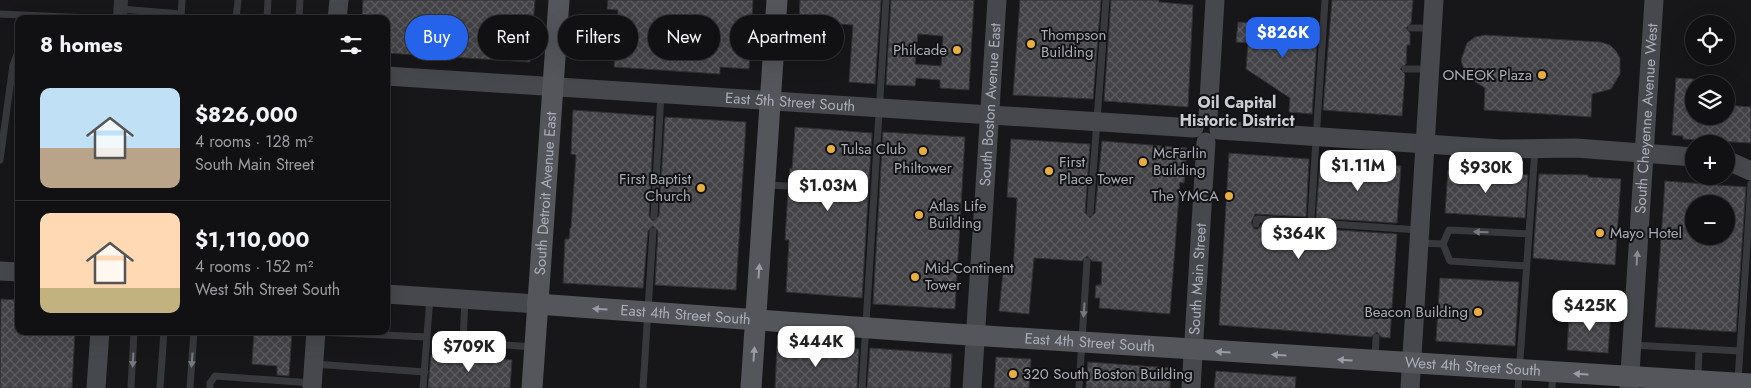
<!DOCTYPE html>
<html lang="en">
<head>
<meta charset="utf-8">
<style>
  :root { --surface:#111113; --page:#1a1a1c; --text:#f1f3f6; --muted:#9c9da0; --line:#303133; --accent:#2563eb }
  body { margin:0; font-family:Jost,sans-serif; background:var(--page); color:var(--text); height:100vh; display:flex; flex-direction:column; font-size:19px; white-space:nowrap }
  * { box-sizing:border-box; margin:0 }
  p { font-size:16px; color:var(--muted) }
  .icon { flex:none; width:28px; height:28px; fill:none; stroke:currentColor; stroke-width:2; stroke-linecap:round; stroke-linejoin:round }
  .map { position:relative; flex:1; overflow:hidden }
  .details { position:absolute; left:15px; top:15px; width:375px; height:320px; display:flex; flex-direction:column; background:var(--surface); border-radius:10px; box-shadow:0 5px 20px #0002,0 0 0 1px var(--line) }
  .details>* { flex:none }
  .hud { position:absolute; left:405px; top:15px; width:475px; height:45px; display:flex; gap:10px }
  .controls { position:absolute; left:1685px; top:15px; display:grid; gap:10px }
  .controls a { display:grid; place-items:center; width:50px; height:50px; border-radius:50%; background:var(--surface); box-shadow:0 5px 20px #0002,0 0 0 1px var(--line); font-size:25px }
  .price { position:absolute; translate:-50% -42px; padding:0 11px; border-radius:10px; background:#fff; color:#222; font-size:16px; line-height:32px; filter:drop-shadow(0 1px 2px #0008) }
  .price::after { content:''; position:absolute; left:50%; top:30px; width:15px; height:11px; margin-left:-8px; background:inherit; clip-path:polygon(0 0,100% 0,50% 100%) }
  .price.on { background:var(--accent); color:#fff }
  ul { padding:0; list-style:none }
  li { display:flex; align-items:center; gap:15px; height:125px; padding:0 25px }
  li+li { border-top:1px solid var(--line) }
  li span { display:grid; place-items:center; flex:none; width:140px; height:100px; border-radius:10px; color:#555 }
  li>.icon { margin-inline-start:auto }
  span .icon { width:60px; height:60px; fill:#fffc; stroke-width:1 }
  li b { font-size:21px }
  h2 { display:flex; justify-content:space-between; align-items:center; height:60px; padding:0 25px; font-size:21px }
  .pill { padding:0 18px; border-radius:22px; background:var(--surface); box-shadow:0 5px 20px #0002,0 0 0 1px var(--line); font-size:18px; line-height:45px }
  .pill.on { background:var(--accent); color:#fff }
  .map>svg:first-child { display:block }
  .building { fill:url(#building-cross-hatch); stroke:#313134; fill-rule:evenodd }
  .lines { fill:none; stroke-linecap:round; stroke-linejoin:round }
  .lane { stroke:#38393d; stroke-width:7 }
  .street { stroke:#38393d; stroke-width:14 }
  .secondary { stroke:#46484d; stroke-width:19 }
  .primary { stroke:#54565c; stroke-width:21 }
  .oneway { fill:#777981 }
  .oneway2 { fill:#878a93 }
  .oneway3 { fill:#999ca6 }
  .poi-dot { fill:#e8ae3f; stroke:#121214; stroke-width:2 }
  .labels { text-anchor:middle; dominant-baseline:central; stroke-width:4; stroke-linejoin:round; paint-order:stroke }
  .poi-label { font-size:15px; fill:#aaaeb8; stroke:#121214; text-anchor:start }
  .street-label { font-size:15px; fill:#aaaeb8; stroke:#121214 }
  .neighbourhood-label { font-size:16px; font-weight:bold; fill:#cacdd4; stroke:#121214 }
</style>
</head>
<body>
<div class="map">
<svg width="1751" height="388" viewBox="0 0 1751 388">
  <defs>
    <pattern id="building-cross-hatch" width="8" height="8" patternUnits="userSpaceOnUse" patternTransform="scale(1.25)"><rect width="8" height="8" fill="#444448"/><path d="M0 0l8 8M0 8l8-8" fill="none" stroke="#5c5c60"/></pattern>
  </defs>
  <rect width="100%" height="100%" fill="#171719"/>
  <path class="building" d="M363 0H535L530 62 386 53V19H362Z
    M608 0H753L749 69 720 67V74L614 67 618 10 607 9Z
    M800 0H881L875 84 849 82 853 25 799 21Z
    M891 0H974L969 90 940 88V80L916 78 915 86 886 85ZM918 34 943 36 941 66 915 64Z
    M1020 0H1101L1093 99 1013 95Z
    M1111 0H1159V2L1193 5 1188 107 1104 101Z
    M1332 0H1413L1411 23 1406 28 1410 33V45H1407L1406 64 1400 69 1405 74 1402 116 1323 110Z
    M1238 22 1318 26 1312 114 1289 112 1290 98 1246 69 1248 43 1236 42Z
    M1485 35 1600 42 1610 45 1616 51 1620 58V74L1611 89 1592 94 1591 117 1484 110 1485 88 1466 76 1461 60 1467 43 1475 37Z
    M1676 78 1694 79V116H1726V105L1751 107V143L1683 139V136L1672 135Z
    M573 110 654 116 649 216 653 221 659 216 665 117 746 122 736 290 655 285 658 231 653 226 648 231 643 288 563 283 565 239H569L570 228H571L576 155 571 154Z
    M795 127 872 133 862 298 786 292 789 240H785L788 191 793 187 789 181 790 168 792 169Z
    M883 132 965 137 955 309 873 304Z
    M1011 139 1090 144 1085 213 1090 218 1095 213 1102 141 1187 148 1184 183 1180 182 1170 314 1099 308 1100 298H1095L1096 285H1101L1102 262 1092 261 1087 256 1082 261 1034 258 1029 314 999 311 1003 272 1013 273 1017 198 1007 197Z
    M1229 153 1309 159 1306 217 1255 214 1251 223 1254 229H1258L1261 225 1397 234 1390 338 1381 337 1377 332 1371 337 1219 325Z
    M1320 160 1401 166 1397 223 1316 218Z
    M1448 170 1528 175 1525 218 1445 213Z
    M1539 174 1588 175V177L1621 179 1615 265 1533 258Z
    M1665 181 1746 187 1736 332 1655 327ZM1694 204H1726V236H1694Z
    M1440 278 1519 282 1515 346 1436 341Z
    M1 299 19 300V331H75L72 388H0Z
    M1583 309 1611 311 1608 353 1567 350 1569 317 1582 318Z
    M254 331H292L289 376 277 375V366L252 364Z
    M777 345 825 347 829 353 833 352 835 348 859 349 857 388H775Z
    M870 348 952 354 950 388H867Z
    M431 355 512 360 510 388H428Z
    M996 357 1031 359 1029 388H994Z
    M1088 362 1171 368 1170 388H1086Z
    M1216 371 1296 377 1295 388H1214Z"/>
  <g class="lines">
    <path class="lane" d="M121 9 181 14
      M0 14 111 19
      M181 18 182 0
      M236 19 238 0
      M267 19 268 0
      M299 19 300 0
      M1411 28H1432
      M1405 69H1430
      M0 160 13 65 19 49
      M766 185 788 186
      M1090 213 1106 0
      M654 216 661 94
      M1311 218 1325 0
      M1256 224 1257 219 1419 230
      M1421 243 1443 244
      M1526 266 1450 261 1443 244 1449 230 1529 234
      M465 299 463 342 534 347
      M318 332 427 337
      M1632 345 1740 351
      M830 348 831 328
      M1375 359 1376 337
      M314 364 425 372
      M1698 378 1699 349
      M1738 380 1751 184
      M131 388 134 331
      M160 388 164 331
      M190 388 194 331
      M210 388V383L215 376 312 383
      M423 388 430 297
      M643 388 653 231
      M862 388 886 0
      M1079 388 1087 261
      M1518 388 1535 149
      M1552 388 1553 373"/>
    <path class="street" d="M120 19 121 0"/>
    <g class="secondary">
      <path d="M337 19 339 0"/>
      <path id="s1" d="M386 76 1194 128"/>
      <path d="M1208 117 1215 0"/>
      <path d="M1219 130 1501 149 1576 148 1694 157"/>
      <path d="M1726 160 1751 171"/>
      <path d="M0 271 19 272"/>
      <path d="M386 294 537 304"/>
      <path d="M96 388 100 331"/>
      <path d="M312 388 316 331"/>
      <path id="s2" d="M972 388 997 0"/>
      <path id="s3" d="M1191 388 1206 142"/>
      <path d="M1410 388 1434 0"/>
      <path id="s4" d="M1629 388 1654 0"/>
    </g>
    <g class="primary">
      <path id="s5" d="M537 304 939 333 1751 384"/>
      <path id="s6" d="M532 388 559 0"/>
      <path d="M751 388 777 0"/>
    </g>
  </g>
  <defs><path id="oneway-solid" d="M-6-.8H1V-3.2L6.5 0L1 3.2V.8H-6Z" transform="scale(1.25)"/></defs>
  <g class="oneway">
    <use href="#oneway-solid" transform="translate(1481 232) rotate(-178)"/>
    <use href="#oneway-solid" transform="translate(1084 310) rotate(94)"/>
    <use href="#oneway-solid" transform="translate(133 360) rotate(93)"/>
    <use href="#oneway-solid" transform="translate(192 360) rotate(94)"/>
  </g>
  <use class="oneway2" href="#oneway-solid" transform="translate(1637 258) rotate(-87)"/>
  <g class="oneway3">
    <use href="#oneway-solid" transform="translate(759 271) rotate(-86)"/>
    <use href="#oneway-solid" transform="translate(600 309) rotate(-176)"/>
    <use href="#oneway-solid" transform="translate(1223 352) rotate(-177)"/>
    <use href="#oneway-solid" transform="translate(754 354) rotate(-86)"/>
    <use href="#oneway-solid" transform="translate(1279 355) rotate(-176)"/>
    <use href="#oneway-solid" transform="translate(1345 360) rotate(-176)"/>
    <use href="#oneway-solid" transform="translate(1581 374) rotate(-177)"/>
  </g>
  <g class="poi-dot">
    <circle cx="1031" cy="44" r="5"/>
    <circle cx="957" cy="50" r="5"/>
    <circle cx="1542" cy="75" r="5"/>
    <circle cx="831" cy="149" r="5"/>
    <circle cx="923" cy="151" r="5"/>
    <circle cx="1143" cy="162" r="5"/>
    <circle cx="1049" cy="171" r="5"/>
    <circle cx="701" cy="188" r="5"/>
    <circle cx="1229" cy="196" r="5"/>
    <circle cx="919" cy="215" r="5"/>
    <circle cx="1600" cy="233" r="5"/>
    <circle cx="915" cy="277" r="5"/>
    <circle cx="1478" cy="312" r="5"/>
    <circle cx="1013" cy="374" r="5"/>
  </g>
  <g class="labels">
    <g class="poi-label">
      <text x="1041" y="35">Thompson<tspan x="1041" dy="17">Building</tspan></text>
      <text x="947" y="50" text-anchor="end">Philcade</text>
      <text x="1532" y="75" text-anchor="end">ONEOK Plaza</text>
      <text x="841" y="149">Tulsa Club</text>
      <text x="1153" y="153">McFarlin<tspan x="1153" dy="17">Building</tspan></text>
      <text x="1059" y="162">First<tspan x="1059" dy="17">Place Tower</tspan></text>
      <text x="923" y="168" text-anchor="middle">Philtower</text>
      <text x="691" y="179" text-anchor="end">First Baptist<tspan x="691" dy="17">Church</tspan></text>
      <text x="1219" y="196" text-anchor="end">The YMCA</text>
      <text x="929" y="206">Atlas Life<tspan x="929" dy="17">Building</tspan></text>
      <text x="1610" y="233">Mayo Hotel</text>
      <text x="925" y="268">Mid-Continent<tspan x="925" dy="17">Tower</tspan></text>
      <text x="1468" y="312" text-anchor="end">Beacon Building</text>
      <text x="1023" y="374">320 South Boston Building</text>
    </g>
    <g class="street-label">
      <text stroke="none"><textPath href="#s1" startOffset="405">East 5th Street South</textPath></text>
      <text stroke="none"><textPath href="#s2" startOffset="284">South Boston Avenue East</textPath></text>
      <text stroke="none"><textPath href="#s4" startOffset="270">South Cheyenne Avenue West</textPath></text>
      <text stroke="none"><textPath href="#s6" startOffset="195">South Detroit Avenue East</textPath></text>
      <text stroke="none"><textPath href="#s3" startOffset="109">South Main Street</textPath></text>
      <text stroke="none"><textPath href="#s5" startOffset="149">East 4th Street South</textPath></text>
      <text stroke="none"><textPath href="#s5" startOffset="554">East 4th Street South</textPath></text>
      <text stroke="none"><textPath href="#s5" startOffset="938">West 4th Street South</textPath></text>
    </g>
    <g class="neighbourhood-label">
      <text x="1237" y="102">Oil Capital<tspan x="1237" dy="18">Historic District</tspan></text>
    </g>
  </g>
</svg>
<div class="controls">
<a><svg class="icon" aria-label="locate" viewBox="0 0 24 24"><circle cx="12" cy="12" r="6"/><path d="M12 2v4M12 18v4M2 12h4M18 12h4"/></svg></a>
<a><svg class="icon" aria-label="layers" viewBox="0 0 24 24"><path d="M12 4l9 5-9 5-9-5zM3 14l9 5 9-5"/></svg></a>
<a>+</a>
<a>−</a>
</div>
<b class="price on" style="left:1283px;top:59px">$826K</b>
<b class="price" style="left:1358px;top:192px">$1.11M</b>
<b class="price" style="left:1486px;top:194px">$930K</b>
<b class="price" style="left:828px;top:212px">$1.03M</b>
<b class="price" style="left:1299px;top:260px">$364K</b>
<b class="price" style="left:1590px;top:332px">$425K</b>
<b class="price" style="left:816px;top:368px">$444K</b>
<b class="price" style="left:469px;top:373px">$709K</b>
<div class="hud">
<a class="pill on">Buy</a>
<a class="pill">Rent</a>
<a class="pill">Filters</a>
<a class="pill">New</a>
<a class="pill">Apartment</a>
</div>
<section class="details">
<h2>8 homes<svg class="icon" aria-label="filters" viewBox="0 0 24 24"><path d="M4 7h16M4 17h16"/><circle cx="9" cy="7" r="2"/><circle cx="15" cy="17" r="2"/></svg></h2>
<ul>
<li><span style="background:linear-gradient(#bfe0f5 60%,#b9a48a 0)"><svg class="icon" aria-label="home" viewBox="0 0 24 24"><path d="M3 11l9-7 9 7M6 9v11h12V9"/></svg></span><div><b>$826,000</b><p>4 rooms · 128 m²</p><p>South Main Street</p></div></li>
<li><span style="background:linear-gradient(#ffd9b3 75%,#c2b280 0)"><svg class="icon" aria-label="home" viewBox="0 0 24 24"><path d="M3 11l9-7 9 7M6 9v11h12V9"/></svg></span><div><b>$1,110,000</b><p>4 rooms · 152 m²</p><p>West 5th Street South</p></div></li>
</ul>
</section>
</div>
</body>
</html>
